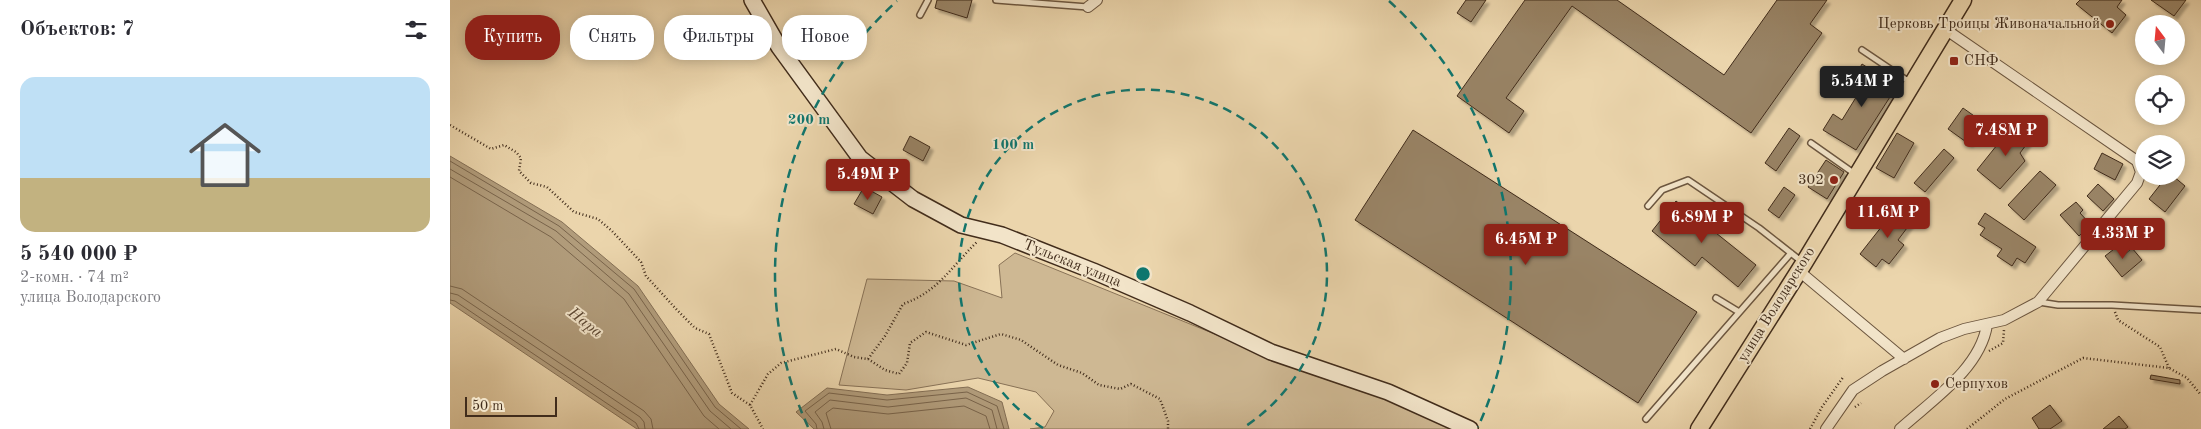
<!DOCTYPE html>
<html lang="ru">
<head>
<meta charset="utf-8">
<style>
  :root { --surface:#fff; --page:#f2f2f3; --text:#2b2b33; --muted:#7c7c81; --line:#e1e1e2; --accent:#8f2418 }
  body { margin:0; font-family:"Old Standard TT",serif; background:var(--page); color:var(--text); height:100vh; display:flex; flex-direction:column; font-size:19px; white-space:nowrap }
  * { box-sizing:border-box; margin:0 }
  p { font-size:16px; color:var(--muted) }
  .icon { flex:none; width:28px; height:28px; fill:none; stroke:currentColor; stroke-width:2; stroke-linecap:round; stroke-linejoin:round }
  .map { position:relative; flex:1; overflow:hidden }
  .drawer { display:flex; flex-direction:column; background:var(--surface); width:450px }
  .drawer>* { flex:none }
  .guide { position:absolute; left:15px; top:15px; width:475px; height:45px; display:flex; gap:10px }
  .needle { width:32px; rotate:344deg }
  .controls { position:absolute; left:1685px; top:15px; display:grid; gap:10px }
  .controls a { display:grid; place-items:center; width:50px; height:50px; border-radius:50%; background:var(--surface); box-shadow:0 2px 12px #0003; font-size:25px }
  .scale { position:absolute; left:15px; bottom:12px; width:92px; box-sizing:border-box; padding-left:5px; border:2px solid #412c1b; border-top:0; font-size:14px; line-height:18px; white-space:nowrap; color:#412c1b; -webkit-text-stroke:4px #f2e4c9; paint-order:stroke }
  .price { position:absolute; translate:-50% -42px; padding:0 11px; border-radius:5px; background:var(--accent); color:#fff; font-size:16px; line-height:32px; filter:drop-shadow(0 1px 2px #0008) }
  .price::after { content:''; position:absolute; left:50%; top:30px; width:15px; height:11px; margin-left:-8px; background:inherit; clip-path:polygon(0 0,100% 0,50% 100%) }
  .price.active { background:#222; color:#fff }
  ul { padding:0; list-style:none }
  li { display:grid; align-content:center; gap:10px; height:265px; padding:0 20px }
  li+li { border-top:1px solid var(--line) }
  li span { display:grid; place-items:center; height:155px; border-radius:15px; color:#555 }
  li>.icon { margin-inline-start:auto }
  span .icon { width:90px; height:90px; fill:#fffc; stroke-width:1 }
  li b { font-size:21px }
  h2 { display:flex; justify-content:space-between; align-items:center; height:60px; padding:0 20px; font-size:21px }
  .chip { padding:0 18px; border-radius:20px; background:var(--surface); box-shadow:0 2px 12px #0003; font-size:18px; line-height:45px }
  .chip.active { background:var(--accent); color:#fff }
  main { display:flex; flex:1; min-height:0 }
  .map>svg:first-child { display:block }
  .green { fill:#ceb893; stroke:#887257 }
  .water { fill:#b19c7b; stroke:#846f55 }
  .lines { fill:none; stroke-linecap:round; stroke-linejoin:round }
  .shore { stroke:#79644b; stroke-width:1 }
  .building { fill:#998466; stroke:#412c1b; filter:url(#shadow) }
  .lane-casing { stroke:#6c563f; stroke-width:8 }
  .street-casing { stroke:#6c563f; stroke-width:12 }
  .secondary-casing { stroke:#412c1b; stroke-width:18 }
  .primary-casing { stroke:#412c1b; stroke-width:19 }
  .path { stroke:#412c1b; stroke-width:2.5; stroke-dasharray:1 2.5; stroke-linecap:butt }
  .lane { stroke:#f2e4c9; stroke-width:5 }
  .street { stroke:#f2e4c9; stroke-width:10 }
  .secondary { stroke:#f2e4c9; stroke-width:15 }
  .primary { stroke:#ebd5ac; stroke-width:16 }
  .ring { fill:none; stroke:#0f766e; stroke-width:2.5; stroke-dasharray:9 6 }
  .poi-dot { fill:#8f2418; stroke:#f2e4c9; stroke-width:2 }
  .labels { text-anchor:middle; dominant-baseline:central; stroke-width:4; stroke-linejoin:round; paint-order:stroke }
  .poi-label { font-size:15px; fill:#412c1b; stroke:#f2e4c9; text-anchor:end }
  .street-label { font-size:15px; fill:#412c1b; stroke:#f2e4c9 }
  .water-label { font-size:16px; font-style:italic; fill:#5d4833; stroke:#f2e4c9 }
  .centre { fill:#0f766e; stroke:#f2e4c9; stroke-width:2.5 }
  .ring-label { font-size:15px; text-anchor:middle; font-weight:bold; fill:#0f766e; stroke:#f2e4c9; stroke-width:4; stroke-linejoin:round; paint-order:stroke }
</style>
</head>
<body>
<main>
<section class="drawer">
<h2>Объектов: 7<svg class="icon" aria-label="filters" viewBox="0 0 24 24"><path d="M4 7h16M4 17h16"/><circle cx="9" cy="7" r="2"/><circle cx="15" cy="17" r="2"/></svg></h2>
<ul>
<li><span style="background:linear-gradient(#bfe0f5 65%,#c2b280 0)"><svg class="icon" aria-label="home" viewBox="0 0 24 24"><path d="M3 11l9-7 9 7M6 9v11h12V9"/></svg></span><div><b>5 540 000 ₽</b><p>2-комн. · 74 m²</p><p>улица Володарского</p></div></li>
</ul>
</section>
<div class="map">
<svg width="1751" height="429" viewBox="0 0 1751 429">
  <defs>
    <filter id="shadow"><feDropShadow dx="3.5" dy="3.5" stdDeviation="1" flood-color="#0004"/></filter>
  </defs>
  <rect width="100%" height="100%" fill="#ebd5ac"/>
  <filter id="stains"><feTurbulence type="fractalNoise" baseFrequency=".004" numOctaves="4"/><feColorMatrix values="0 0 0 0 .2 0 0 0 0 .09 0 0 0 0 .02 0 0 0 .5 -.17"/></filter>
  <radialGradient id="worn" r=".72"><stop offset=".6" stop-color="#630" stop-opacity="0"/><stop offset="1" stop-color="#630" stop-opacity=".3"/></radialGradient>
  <path class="green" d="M565 253 878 380 952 403 1008 429H580L595 427 604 411 586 392 528 378 456 390 389 385 417 279 504 281 552 298 549 265Z"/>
  <path class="water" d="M0 156 112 222 188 286 269 404 299 429H187L0 303Z
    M518 387 552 402 559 429H364L346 412 377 388 437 395Z"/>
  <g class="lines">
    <path class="shore" d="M0 161 109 226 184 289 265 407 291 429
      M0 169 106 231 179 294 260 411 281 429
      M0 177 101 237 174 299 254 416 269 429
      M0 286 12 289 194 411 201 419 203 429
      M0 293 8 295 190 417 194 422 195 429
      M0 300 5 301 186 423 189 429
      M367 429 366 424 355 411 379 393 437 400 517 392 547 406 554 429
      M374 429 372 422 365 412 380 400 438 407 516 398 542 410 547 429
      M381 429 376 413 383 408 438 414 514 406 536 416 540 429"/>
  </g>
  <path class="building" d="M487 0H522L517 18 485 8Z
    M1016 0H1036L1021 22 1007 13Z
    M1075 0H1167L1274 75 1327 0H1377L1360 24 1372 33 1301 133 1122 6 1056 98 1074 111 1059 133 1007 96Z
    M1630 0H1672L1667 7 1676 15 1662 33 1626 4Z
    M1701 0H1736L1724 16Z
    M1412 64 1447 86 1406 150 1373 130 1383 114 1392 120 1413 86 1403 80Z
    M1513 108 1534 123 1519 144 1498 129Z
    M1563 125 1576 127 1582 137 1570 153 1575 161 1550 189 1527 170Z
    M1339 128 1350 136 1326 171 1315 163Z
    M963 130 1247 312 1188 403 905 220Z
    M1447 133 1464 143 1444 178 1426 168Z
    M460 136 480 147 473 161 453 150Z
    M1494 149 1504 158 1475 192 1464 183Z
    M1652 153 1673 164 1665 180 1644 169Z
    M1376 160 1394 172 1377 199 1358 187Z
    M1590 171 1606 185 1574 220 1558 205Z
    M1717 176H1723L1735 186 1715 212 1699 199Z
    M1648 184 1664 199 1653 211 1637 196Z
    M414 187 432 197 423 214 404 204Z
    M1334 187 1345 195 1329 218 1318 210Z
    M1226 201 1306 265 1288 287 1252 257 1245 266 1202 231Z
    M1626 202 1633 210 1630 213 1641 225 1629 236 1610 215Z
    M1447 207 1463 220 1448 240 1454 245 1439 264 1432 259 1426 267 1410 254Z
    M1535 213 1586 247 1575 263 1567 258 1562 266 1547 256 1552 249 1530 235 1535 228 1528 224Z
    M1668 246 1675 254 1682 248 1692 260 1672 277 1655 256Z
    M1701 375 1730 380V384L1700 379Z
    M1600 405 1612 421 1600 429H1589L1582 418Z
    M1669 416 1678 427 1675 429H1653Z"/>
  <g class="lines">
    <defs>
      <path id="lane" d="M546 0 638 7
        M470 15 478 0
        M1412 50 1461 83
        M1361 143 1405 174
        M1198 206 1212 190 1238 180 1309 228 1351 261
        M1266 298 1289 312
        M1589 302 1608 305H1662L1751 310
        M1196 419 1341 253"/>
      <path id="street" d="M638 7 647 0
        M1349 271 1454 359
        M1376 429 1403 390 1432 371 1490 338 1514 329 1554 320 1588 302 1687 183 1691 172 1687 161 1495 29
        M1450 429C1482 400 1530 369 1537 325"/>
      <path id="secondary" d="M302 0 329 47 410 158 463 199 511 225 552 235 643 271 740 313 821 352 938 392 1020 429"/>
      <path id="primary" d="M1249 429 1354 263 1513 0"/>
    </defs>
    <use href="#lane" class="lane-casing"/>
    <use href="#street" class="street-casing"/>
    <use href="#secondary" class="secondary-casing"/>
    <use href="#primary" class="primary-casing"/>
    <path class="path" d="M0 125 41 149 54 145 66 152 71 158 69 171 81 183 97 187 124 212 148 219 162 231 191 262 196 276 227 310 245 328 259 334 282 393 300 405 313 429
      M1665 312 1668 320 1710 347 1719 368
      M1539 351 1553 343 1554 330
      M418 359 435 336 453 304C488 292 501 267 527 242
      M300 405 318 374 331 363 386 349 404 357 418 359 435 370 449 374 457 363 460 343 476 332 516 345 551 334 571 340 608 365 632 373 649 385 670 389 681 384 710 399 718 421V429
      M1405 407 1411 403
      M1360 429 1372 407 1394 376
      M1517 429 1555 399 1633 358 1719 368 1737 378 1751 395"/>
    <use href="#lane" class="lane"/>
    <use href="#street" class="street"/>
    <use href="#secondary" class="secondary"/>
    <use href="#primary" class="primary"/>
  </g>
  <g class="ring">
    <path d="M593 428A184 184 0 1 1 793 428"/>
    <path d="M358 427A368 368 0 0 1 447 1M939 1A368 368 0 0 1 1028 427"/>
  </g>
  <g class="poi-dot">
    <circle cx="1660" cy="24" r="5"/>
    <rect x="1499" y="56" width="10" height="10" rx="2.5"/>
    <circle cx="1384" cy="180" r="5"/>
    <circle cx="1485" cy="384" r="5"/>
  </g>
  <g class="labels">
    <g class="poi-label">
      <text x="1650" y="24">Церковь Троицы Живоначальной</text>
      <text x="1514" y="61" text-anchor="start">СНФ</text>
      <text x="1374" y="180">302</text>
      <text x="1495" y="384" text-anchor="start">Серпухов</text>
    </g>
    <g class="street-label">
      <text transform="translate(622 264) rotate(22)">Тульская улица</text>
      <text transform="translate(1327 305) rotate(-58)">улица Володарского</text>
    </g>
    <g class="water-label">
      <text transform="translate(135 323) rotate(38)">Нара</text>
    </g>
  </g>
  <circle cx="693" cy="274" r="8" class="centre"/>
  <g class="ring-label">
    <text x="359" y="124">200 m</text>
    <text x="563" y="149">100 m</text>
  </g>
  <rect width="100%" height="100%" filter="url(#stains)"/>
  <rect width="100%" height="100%" fill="url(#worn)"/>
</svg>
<div class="controls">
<a><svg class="needle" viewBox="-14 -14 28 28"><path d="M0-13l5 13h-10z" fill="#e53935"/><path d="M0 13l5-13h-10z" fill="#7c7c81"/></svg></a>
<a><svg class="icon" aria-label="locate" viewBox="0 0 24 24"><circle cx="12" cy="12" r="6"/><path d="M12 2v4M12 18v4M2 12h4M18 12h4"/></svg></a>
<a><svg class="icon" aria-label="layers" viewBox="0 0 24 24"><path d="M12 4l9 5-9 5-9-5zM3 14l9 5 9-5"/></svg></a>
</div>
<div class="scale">50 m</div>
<b class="price active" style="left:1412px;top:108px">5.54M ₽</b>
<b class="price" style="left:1556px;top:157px">7.48M ₽</b>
<b class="price" style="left:418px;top:201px">5.49M ₽</b>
<b class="price" style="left:1438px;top:239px">11.6M ₽</b>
<b class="price" style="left:1252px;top:244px">6.89M ₽</b>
<b class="price" style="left:1673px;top:260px">4.33M ₽</b>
<b class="price" style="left:1076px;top:266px">6.45M ₽</b>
<div class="guide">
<a class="chip active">Купить</a>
<a class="chip">Снять</a>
<a class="chip">Фильтры</a>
<a class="chip">Новое</a>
</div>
</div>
</main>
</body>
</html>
